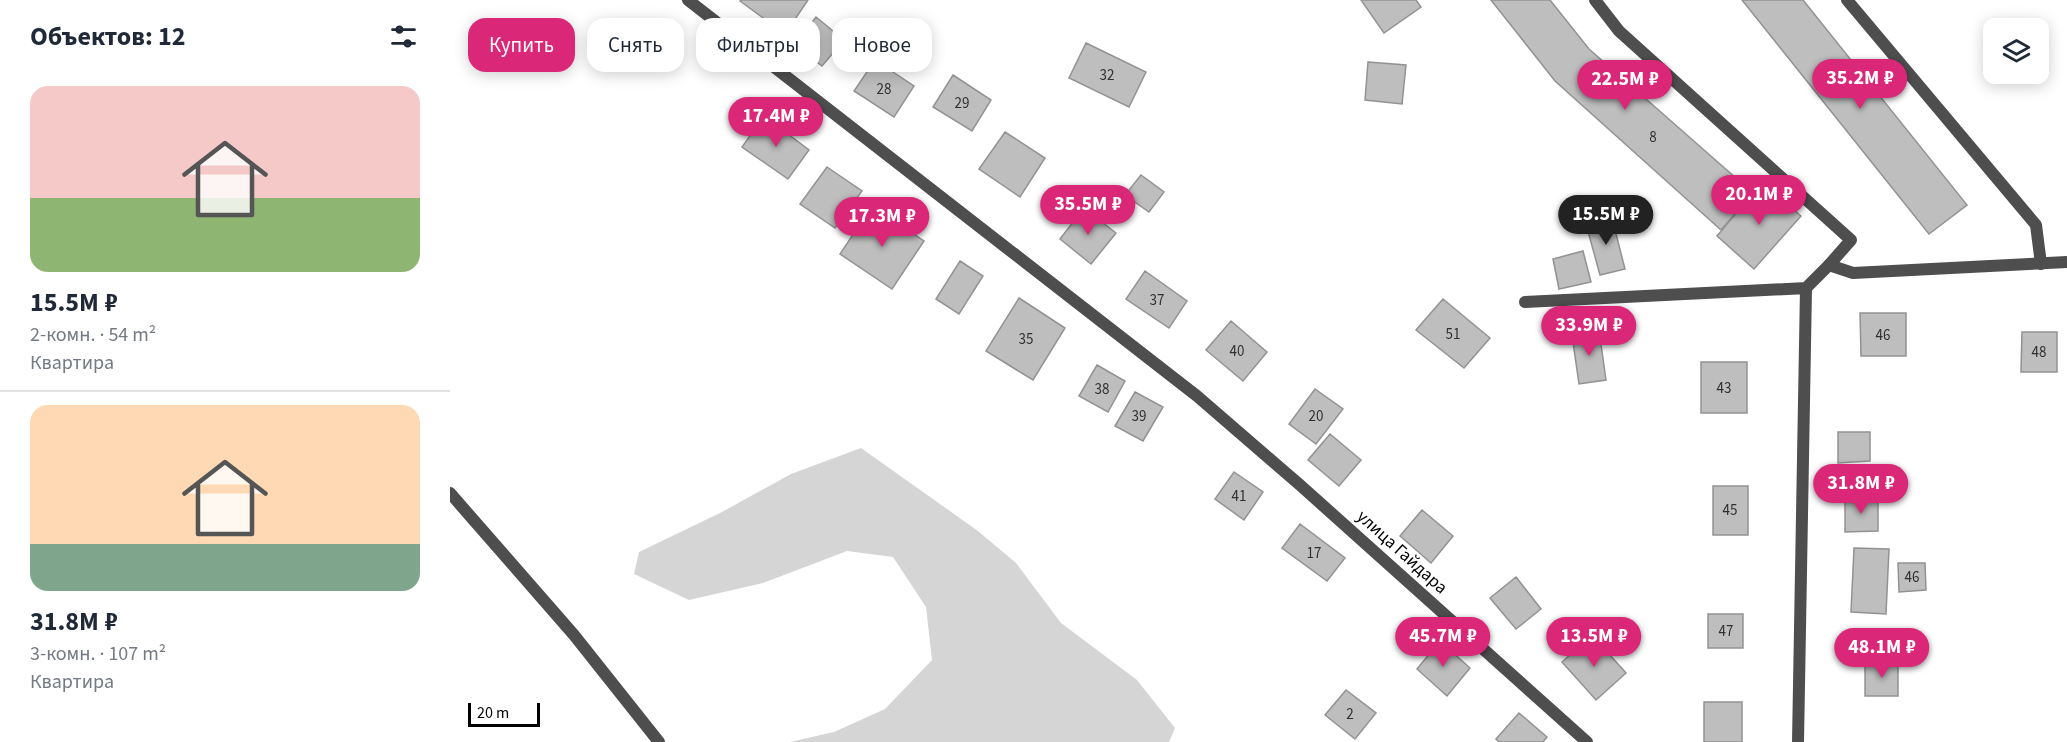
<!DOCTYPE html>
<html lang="ru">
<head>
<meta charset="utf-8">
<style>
  :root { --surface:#fff; --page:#f6f6f7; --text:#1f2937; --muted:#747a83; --line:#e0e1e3; --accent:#db2777 }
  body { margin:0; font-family:"Source Sans 3",sans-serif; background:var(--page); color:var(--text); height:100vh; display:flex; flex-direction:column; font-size:22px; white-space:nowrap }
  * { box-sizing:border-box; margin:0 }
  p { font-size:20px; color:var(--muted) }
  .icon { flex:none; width:33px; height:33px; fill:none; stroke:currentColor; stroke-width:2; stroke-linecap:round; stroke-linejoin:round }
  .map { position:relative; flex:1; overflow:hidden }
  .sheet { display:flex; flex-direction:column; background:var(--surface); width:450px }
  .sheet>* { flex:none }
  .hud { position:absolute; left:18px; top:18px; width:570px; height:54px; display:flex; gap:12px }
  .fabs { position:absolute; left:1533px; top:18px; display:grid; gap:12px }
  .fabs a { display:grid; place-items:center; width:66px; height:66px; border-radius:12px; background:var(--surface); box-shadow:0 3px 15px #0003; font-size:30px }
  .scale { position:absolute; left:18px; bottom:15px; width:72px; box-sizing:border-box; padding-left:6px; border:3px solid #000; border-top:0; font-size:16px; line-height:21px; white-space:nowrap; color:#000; -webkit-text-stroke:4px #fff; paint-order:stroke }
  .price { position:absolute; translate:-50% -51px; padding:0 14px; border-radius:21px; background:var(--accent); color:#fff; font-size:20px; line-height:39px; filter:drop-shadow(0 2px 3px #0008) }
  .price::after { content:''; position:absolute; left:50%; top:36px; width:18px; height:14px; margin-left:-9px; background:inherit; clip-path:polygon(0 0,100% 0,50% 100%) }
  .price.on { background:#222; color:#fff }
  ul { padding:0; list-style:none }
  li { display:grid; align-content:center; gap:12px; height:318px; padding:0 30px }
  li+li { border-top:2px solid var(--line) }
  li span { display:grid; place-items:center; height:186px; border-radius:18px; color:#555 }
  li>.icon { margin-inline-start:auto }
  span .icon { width:108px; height:108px; fill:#fffc; stroke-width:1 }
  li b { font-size:26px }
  h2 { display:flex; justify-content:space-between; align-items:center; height:72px; padding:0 30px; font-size:26px }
  .pill { padding:0 21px; border-radius:18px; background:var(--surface); box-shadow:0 3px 15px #0003; font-size:21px; line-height:54px }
  .pill.on { background:var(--accent); color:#fff }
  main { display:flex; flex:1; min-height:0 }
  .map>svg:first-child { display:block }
  .green { fill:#d5d5d5 }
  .building { fill:#bebebe; stroke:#929292; stroke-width:1.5 }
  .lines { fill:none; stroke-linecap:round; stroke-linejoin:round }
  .lane { stroke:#4e4e4e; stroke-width:12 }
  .street { stroke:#4e4e4e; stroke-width:12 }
  .labels { text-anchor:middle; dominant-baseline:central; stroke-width:5; stroke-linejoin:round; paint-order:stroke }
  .number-label { font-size:15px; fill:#303030 }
  .street-label { font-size:18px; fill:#000; stroke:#fff }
</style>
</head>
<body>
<main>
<section class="sheet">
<h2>Объектов: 12<svg class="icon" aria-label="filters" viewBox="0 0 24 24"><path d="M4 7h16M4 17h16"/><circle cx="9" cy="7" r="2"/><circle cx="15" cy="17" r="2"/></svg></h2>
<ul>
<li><span style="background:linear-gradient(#f6c9c9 60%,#8fb573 0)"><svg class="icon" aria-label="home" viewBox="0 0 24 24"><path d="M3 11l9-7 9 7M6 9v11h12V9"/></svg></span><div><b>15.5M ₽</b><p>2-комн. · 54 m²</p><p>Квартира</p></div></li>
<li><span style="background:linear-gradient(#ffd9b3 75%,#7fa58c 0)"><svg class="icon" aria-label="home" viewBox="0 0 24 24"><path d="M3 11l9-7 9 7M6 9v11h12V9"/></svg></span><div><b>31.8M ₽</b><p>3-комн. · 107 m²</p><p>Квартира</p></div></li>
</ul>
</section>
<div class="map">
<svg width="1617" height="742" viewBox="0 0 1617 742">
  <rect width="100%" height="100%" fill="#fff"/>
  <path class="green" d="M411 448 528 531 566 563 611 623 687 680 725 728 719 742H340L384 732 435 709 482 660 476 607 443 557 397 551 313 583 239 600 184 574 189 552 272 512 341 474Z"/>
  <path class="building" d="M291 0H358L335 34 290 1Z
    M911 0H966L971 7 934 33Z
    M1041 0H1100L1139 49 1303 193 1271 230 1105 81Z
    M1292 0H1353L1517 205 1479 234Z
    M366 17 394 40 372 66 344 45Z
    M636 43 696 72 679 107 619 78Z
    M425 60 464 86 444 117 404 91Z
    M918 62 956 65 952 104 915 100Z
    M503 75 541 100 522 131 483 107Z
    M314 116 359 150 338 179 292 147Z
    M555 132 595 158 570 197 529 169Z
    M377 167 412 191 385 228 350 204Z
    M691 175 714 192 699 212 675 195Z
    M1314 183 1351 216 1304 269 1267 236 1303 193Z
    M422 206 474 241 442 289 390 254Z
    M634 208 666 233 641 264 610 239Z
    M1162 218 1175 269 1150 275 1136 224Z
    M1133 251 1141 282 1109 289 1103 259Z
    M510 261 533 276 509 314 486 299Z
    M695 271 737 301 719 328 676 299Z
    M569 298 615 328 583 380 536 351Z
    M993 299 1040 338 1014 368 966 330Z
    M1410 313H1456V356H1411Z
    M781 321 817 352 793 381 756 350Z
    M1149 330 1156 380 1129 384 1122 335Z
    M1572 332H1607V372H1571Z
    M1251 362H1297V413H1251Z
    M647 365 675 381 658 412 629 396Z
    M865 389 893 409 866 444 839 424Z
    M685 392 713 407 693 441 665 426Z
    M1388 432H1420V461L1388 463Z
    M880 434 911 460 889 486 858 460Z
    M784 472 813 492 794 520 765 499Z
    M1263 486H1298V535H1263Z
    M1395 498H1428V531L1395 532Z
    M972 510 1003 536 981 563 950 536Z
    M850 524 895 558 877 581 832 548Z
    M1404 548 1439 549 1436 614 1401 612Z
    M1448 563H1475L1476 590 1449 592Z
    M1066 577 1091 609 1066 629 1040 598Z
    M1258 614H1293V648H1258Z
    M1142 635 1176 673 1146 700 1112 662Z
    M990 641 1020 668 997 696 967 669Z
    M1415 662H1448V696H1415Z
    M896 690 926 713 905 739 875 715Z
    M1254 702H1292V742H1254Z
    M1069 713 1097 737 1093 742H1049L1046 739Z"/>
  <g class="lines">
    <path class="lane" d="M1145 0 1169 31 1401 240 1379 265
      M1397 0 1586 225 1591 264"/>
    <path class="street" d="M238 0 747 396 850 485 1137 742
      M1075 302 1356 288
      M0 493 124 635 209 742
      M1348 742 1356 288 1379 265 1403 273 1617 262"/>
  </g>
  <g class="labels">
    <g class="number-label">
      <text x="657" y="75">32</text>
      <text x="434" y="89">28</text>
      <text x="512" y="103">29</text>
      <text x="1203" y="137">8</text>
      <text x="707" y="300">37</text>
      <text x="1003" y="334">51</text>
      <text x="1433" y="335">46</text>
      <text x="576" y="339">35</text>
      <text x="787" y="351">40</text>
      <text x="1589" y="352">48</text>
      <text x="1274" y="388">43</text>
      <text x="652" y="389">38</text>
      <text x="689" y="416">39</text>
      <text x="866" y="416">20</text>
      <text x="789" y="496">41</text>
      <text x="1280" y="510">45</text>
      <text x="864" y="553">17</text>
      <text x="1462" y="577">46</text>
      <text x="1276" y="631">47</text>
      <text x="900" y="714">2</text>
    </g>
    <g class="street-label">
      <text transform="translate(952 552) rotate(42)">улица Гайдара</text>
    </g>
  </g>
</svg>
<div class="fabs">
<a><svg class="icon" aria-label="layers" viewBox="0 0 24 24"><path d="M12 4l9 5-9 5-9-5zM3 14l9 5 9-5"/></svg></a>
</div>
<div class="scale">20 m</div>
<b class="price" style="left:1410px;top:110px">35.2M ₽</b>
<b class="price" style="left:1175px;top:111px">22.5M ₽</b>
<b class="price" style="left:326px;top:148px">17.4M ₽</b>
<b class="price" style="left:1309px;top:226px">20.1M ₽</b>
<b class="price" style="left:638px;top:236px">35.5M ₽</b>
<b class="price on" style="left:1156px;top:246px">15.5M ₽</b>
<b class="price" style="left:432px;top:248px">17.3M ₽</b>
<b class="price" style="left:1139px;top:357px">33.9M ₽</b>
<b class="price" style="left:1411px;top:515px">31.8M ₽</b>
<b class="price" style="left:993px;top:668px">45.7M ₽</b>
<b class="price" style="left:1144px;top:668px">13.5M ₽</b>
<b class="price" style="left:1432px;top:679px">48.1M ₽</b>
<div class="hud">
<a class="pill on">Купить</a>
<a class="pill">Снять</a>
<a class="pill">Фильтры</a>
<a class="pill">Новое</a>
</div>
</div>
</main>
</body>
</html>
